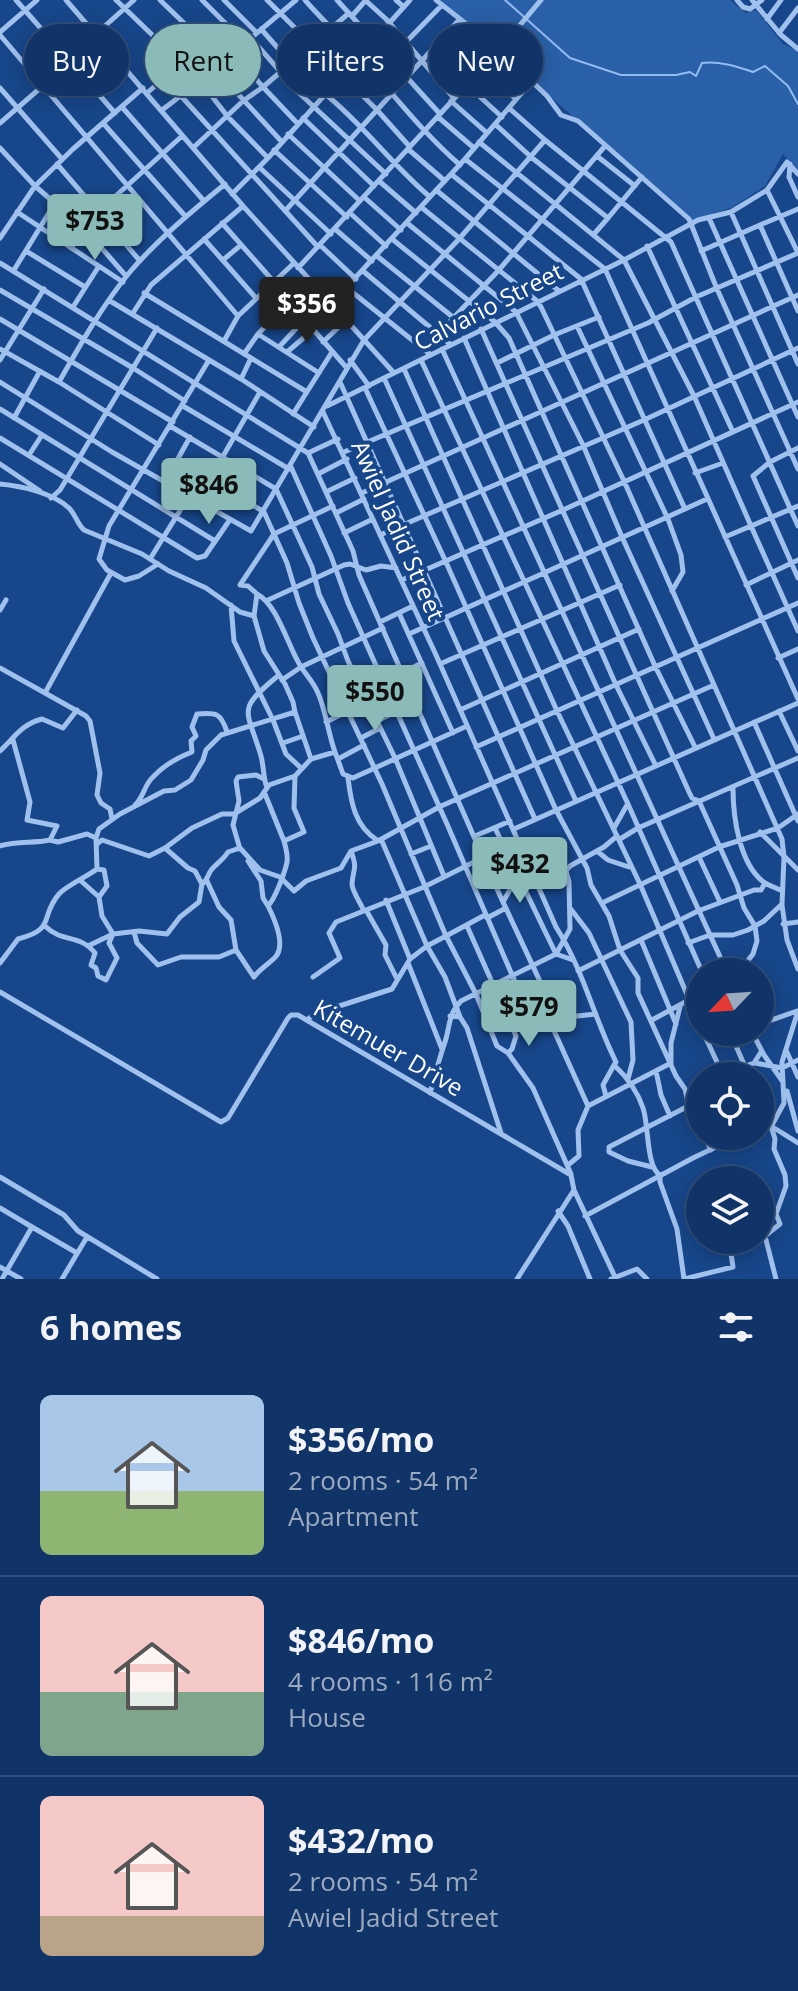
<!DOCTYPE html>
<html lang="en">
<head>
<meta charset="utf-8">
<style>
  :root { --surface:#113468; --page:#1a3c6e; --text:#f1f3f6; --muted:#9caac0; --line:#304f7c; --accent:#8bbbb9 }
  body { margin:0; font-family:"Open Sans",sans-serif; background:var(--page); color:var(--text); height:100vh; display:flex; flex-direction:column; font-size:30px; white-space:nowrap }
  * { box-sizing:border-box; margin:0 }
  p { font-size:26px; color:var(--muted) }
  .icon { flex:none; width:44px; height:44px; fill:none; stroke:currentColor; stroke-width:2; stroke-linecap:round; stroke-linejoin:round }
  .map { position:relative; height:1279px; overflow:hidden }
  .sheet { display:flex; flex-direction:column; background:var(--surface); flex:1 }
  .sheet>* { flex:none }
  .guide { position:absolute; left:24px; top:24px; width:750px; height:72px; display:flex; gap:16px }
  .needle { width:52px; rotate:245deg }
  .controls { position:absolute; left:686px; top:958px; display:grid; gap:16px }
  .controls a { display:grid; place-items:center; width:88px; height:88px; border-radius:50%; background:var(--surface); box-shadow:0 4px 20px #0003,0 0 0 2px var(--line); font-size:40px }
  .price { position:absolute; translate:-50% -68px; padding:0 18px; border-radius:8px; background:var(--accent); color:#111; font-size:26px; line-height:52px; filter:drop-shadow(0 2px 4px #0008) }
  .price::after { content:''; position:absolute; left:50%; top:48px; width:24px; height:18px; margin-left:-12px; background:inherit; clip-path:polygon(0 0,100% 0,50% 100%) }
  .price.current { background:#222; color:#fff }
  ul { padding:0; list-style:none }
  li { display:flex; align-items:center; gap:24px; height:200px; padding:0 40px }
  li+li { border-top:2px solid var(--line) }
  li span { display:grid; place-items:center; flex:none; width:224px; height:160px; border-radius:12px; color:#555 }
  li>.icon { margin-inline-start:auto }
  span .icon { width:96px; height:96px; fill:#fffc; stroke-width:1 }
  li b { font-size:34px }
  h2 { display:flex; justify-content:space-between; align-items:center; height:96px; padding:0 40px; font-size:34px }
  .pill { padding:0 28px; border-radius:36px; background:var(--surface); box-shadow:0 4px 20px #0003,0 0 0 2px var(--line); font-size:28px; line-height:72px }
  .pill.current { background:var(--accent); color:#111 }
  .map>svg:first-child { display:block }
  .green { fill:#2a60a8 }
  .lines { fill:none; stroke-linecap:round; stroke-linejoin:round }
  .stream { stroke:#92bcf1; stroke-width:2 }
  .minor { stroke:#a0c1ee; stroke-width:5 }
  .labels { text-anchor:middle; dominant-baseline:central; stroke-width:8; stroke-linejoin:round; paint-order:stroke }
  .street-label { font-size:24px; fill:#fff; stroke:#17468a }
</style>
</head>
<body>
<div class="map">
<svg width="798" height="1279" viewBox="0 0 798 1279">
  <rect width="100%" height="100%" fill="#17468a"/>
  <path class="green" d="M441 0H730L746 13 756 10 783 44 798 51V170L783 154 765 186 731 208 691 221Z"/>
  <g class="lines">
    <path class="stream" d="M505 0 570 58 621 75H676L690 72 696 76 702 63C719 61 736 66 753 72L765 66 788 86 798 104"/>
    <path class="minor" d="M16 0 115 113
      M66 0 243 206 394 373
      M116 0 200 81 228 117 268 158
      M160 0 223 61
      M202 0 245 43
      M224 0 257 33
      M267 0 377 110 410 147
      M305 0C323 21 343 39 362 59 394 95 423 133 460 165
      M337 0 440 114
      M365 0 386 19 453 97
      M396 0 404 7
      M436 0 499 50 547 96 561 115 578 121 689 219 717 289 798 469
      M737 0 743 7 750 9 762 0
      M752 0 781 35 798 49
      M352 16 365 1
      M767 19 781 0
      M261 29 321 97
      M0 32 37 0
      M779 33 798 8
      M96 34 134 0
      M0 35 238 316
      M251 38 298 92 386 174
      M405 43 442 5
      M480 68 516 99
      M215 69 282 142
      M466 84 502 117
      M0 88 62 159
      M147 93 181 63
      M324 93C363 124 392 165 430 197
      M181 96 318 247
      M451 101 487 133
      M122 107 204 201
      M509 108 545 140
      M162 110 200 81 296 0
      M438 117 474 148
      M303 118 374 186
      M0 123 99 37
      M103 123 186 217
      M298 124 263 87 349 13
      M495 124 531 157 608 218 642 177
      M288 134 360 201
      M479 142 624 260 694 396 751 526 798 506
      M0 148 35 186 85 229 126 276
      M193 148 243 101 263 87 233 53
      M408 149 445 181
      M274 150 347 217
      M597 156 635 186
      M465 159 605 269 798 699
      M57 164 140 261
      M790 164 789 177 798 197
      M259 167 331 234
      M451 174 581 279 685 509
      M379 181 416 213
      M436 190 559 291
      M767 190 798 253
      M232 194 268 158 410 0
      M364 197 401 230
      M421 207 537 301 541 307 624 481 782 839 784 857 782 904 764 921 748 930 733 935H710L688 943
      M285 211 459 20
      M17 212 123 282
      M731 212 798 364
      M350 213 386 246
      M709 218 798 417
      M222 223 274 282
      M407 223 516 312 583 445 622 537 714 739
      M760 225 798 209
      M335 229 372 261
      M594 234 608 218
      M0 238 35 186 73 149 143 88
      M204 239 256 298
      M392 239 495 322 509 338 655 666 695 747
      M320 245 356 279
      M647 246 733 432
      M71 248 98 212 182 136
      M26 251 85 287
      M701 251 760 225 798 311
      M377 256 454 318
      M223 260 241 245
      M0 263 308 453 353 551 359 575 496 887 558 1020
      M298 268 499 50 541 0
      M14 270 55 203
      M363 271 451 345
      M347 288 431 355
      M0 290 133 368 60 490 51 498
      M144 293 307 392
      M110 301 241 379 314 427
      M289 302 346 367
      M330 305 465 159 531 82
      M73 307 99 266
      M133 313 151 285 243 206
      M0 319 173 422
      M577 326 668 519 681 555 683 572 672 591
      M157 328 133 368 185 401
      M481 329 689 792 692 798 699 801 737 885 744 908 755 926 757 941 753 954 739 972
      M258 334 319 373
      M438 334 498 271 605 146
      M464 338 616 685 656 766
      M224 341 238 316 294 263
      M323 342 345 321
      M279 347 304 320
      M0 349 59 382 159 445
      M442 349 727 972
      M287 352 313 330
      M244 354 258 334 309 281
      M0 360 44 289
      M350 360 369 386
      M421 360 628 804 702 972
      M497 363 554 335 599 317
      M404 369 557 711 640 884 700 1025
      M384 378 576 801
      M241 379 251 358
      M0 382 112 452 251 531 364 340 459 239 545 140 671 242 798 526
      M59 382C80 345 102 306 129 273 157 240 191 212 225 184
      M340 382 535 819
      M365 388 445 560 556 810 587 868 591 885 609 916 620 950 638 978V993L676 1076 685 1089 689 1107 700 1128
      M183 406 289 469
      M327 406 624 260 698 220 731 212 767 190 787 162 798 174
      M0 409 215 541
      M323 412 436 655 556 927C583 969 594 1018 616 1062L614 1065C627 1077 637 1090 643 1108 649 1125 646 1167 660 1175V1182L677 1229 684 1279
      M293 414 332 352
      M14 418 40 371
      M170 426 276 489 312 567 319 594 338 634 348 661 395 758 444 876
      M0 438 197 558 205 556 229 521
      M798 448 770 462 753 476 798 578
      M344 452 648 323 696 297 798 253
      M308 453 338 439
      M29 455 42 435
      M222 458 260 392
      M178 459 264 512 287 563 299 603 313 638 382 784 446 936 427 946 445 977 460 1017
      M0 464 40 491
      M291 467 331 556 348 603 447 824 531 1019 540 1027 568 1017 596 1014
      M695 473 723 463
      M318 474 347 459
      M165 482 190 437
      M0 484C22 486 53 493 69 508 76 515 77 524 84 530L142 554 169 571 206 588 240 612 254 616
      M326 492 355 478
      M362 493 798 295
      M205 507 231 463
      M336 513 364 499
      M344 533 373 519
      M380 535 644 420 798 348
      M725 537 751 526 798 631
      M150 559 189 496
      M158 564 139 576 125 580 107 570 99 559 109 526 209 360
      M111 573 45 693 86 716 90 721 100 773 97 795 101 803 110 809 112 819
      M402 580 563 510 798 402
      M746 585 798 560
      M257 594C278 605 288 647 301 667 307 676 314 683 318 693 326 711 328 733 335 752
      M266 601 344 565 350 564 366 570 381 566 396 568
      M231 605 234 641 273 720 286 754 301 768
      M0 610 6 600
      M399 613 453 733
      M380 622 413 606
      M409 634 707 499
      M778 658 798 649
      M440 664 620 585
      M0 668 45 693
      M403 672 422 663
      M282 680 301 667 383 628
      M460 710 639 629
      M779 711 798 751
      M295 712 311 759
      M377 721 417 701
      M326 722 408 681
      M754 722 798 821
      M361 738 380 728
      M283 743 303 736
      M476 747 798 603
      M0 751C14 738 22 724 42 719L63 728 77 710
      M338 759 364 745
      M348 778C351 803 355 826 377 840
      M267 788C263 777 264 767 261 756 247 708 235 711 279 675
      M733 788C733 816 739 865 765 883 770 886 777 888 782 891
      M265 794 284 841
      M135 805C144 797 144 785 153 777 163 766 179 757 192 752L191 741 196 736 192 727 197 714C216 712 221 713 227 732
      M495 828 556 954 573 960
      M614 828 627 805
      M514 829 798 703
      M760 832 798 870
      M475 836 510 821
      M620 839 638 828 798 758
      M50 840 58 842 87 834 96 838
      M97 844 102 840 149 856 165 848 192 828 222 814H234L260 798 269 785 295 776 311 759 335 752 343 774 353 778 467 726
      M0 846C18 840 32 844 50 840L57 826 27 820 30 802 13 740
      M165 848 188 868 195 871 202 884
      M240 848 260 870 280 877 294 891 306 881 341 868 351 851 378 841 439 807 714 685
      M240 849 233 825 239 801 236 781 238 777 256 775 264 779
      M351 851C358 870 353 868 352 884 352 891 360 902 363 909
      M597 851 608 860 629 867
      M411 854 431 846
      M699 857 720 902
      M248 861 261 881 263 898 268 906
      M97 869 104 870 107 886 99 897
      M207 881 219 907 231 920 236 950 254 977C260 968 271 963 277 955 285 942 274 918 268 906 275 899 285 872 287 862 288 855 286 848 284 841L304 832 294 808 295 776
      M496 887 532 871
      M386 900 410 959
      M503 902 516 879
      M602 903 719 847 778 828 798 814
      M782 905 787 940 798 969
      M570 908 589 933 631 1022 633 1060 628 1079
      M366 910 386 945 385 955 397 979
      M485 915 446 936 476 994 497 1046 508 1053
      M487 918 506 908
      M783 924 798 922
      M45 926C62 943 80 934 95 953L91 965 96 968 98 976 106 980 117 958 109 943 113 934 102 916 99 897 81 881
      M467 926 516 1036 512 1049 508 1053 533 1088 571 1174
      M134 932 137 943 158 965 181 957H219L236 950
      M641 940 676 1024
      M90 945 113 934 139 931 167 934 180 917 199 902 202 884C208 880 207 875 212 869 217 863 223 860 228 852L240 848
      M0 963 18 939C57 929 39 917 59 894 64 887 88 876 97 869L96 838 99 829 120 814 164 791 175 790 191 780 203 760 206 750 221 735 295 712 293 702 285 684 264 651 254 616 257 594 248 586 240 585 274 534 333 506
      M408 963 442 1049
      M578 971 698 911 754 890H761L765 883
      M313 977 340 958 329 933 336 922 424 887 484 857
      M0 992 221 1122 228 1118 288 1018 291 1015H298L571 1175 574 1190 517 1279
      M450 1016 460 1017 467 1028 501 1133
      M307 1020 325 1005 333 1008 392 989 410 959 427 946 381 839
      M652 1020 700 994
      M551 1024 588 1106 578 1130 579 1156 568 1165
      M760 1024 797 1011
      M703 1032 723 1075
      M730 1032 749 1076
      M752 1032 764 1055 783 1082
      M786 1050 798 1077
      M755 1063 782 1068 798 1060
      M656 1071 661 1095 670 1116
      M716 1076 754 1063 761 1052
      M787 1091 798 1131
      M430 1093C435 1076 439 1059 445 1042 450 1027 448 1014 461 1001L556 954 570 929 569 882 566 871 570 866 604 847 617 836
      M606 1096 603 1085 614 1065
      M760 1101 771 1126 775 1139 774 1149 785 1175 786 1186 776 1214 780 1224 765 1236 776 1279
      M588 1106 671 1063V1043L680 1007
      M772 1125 784 1103 782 1062 798 1011
      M760 1132 771 1126 798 1143
      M704 1136 711 1150
      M652 1167 628 1161 609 1152V1147L700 1100
      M0 1177 64 1215 78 1231 157 1279
      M574 1190 615 1277
      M0 1208 32 1227 2 1279
      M558 1211 568 1226 590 1279
      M585 1216 693 1158 718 1146 735 1144 752 1136
      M760 1226 771 1230
      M32 1227 77 1253
      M0 1267 21 1279
      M62 1279 87 1237
      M611 1279 637 1269 647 1279
      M684 1279 733 1267 729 1240"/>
  </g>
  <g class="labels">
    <g class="street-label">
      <text transform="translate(488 306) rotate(-27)">Calvario Street</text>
      <text transform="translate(399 530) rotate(66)">Awiel Jadid Street</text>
      <text transform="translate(389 1047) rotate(30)">Kitemuer Drive</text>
    </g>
  </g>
</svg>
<div class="controls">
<a><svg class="needle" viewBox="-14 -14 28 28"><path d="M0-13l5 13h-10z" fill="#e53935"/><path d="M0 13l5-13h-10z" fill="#9caac0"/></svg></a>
<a><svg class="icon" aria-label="locate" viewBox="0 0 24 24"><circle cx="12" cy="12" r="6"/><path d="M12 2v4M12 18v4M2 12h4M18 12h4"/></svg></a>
<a><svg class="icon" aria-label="layers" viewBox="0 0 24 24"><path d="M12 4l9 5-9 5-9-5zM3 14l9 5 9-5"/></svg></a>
</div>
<b class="price" style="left:95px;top:262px">$753</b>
<b class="price current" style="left:307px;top:345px">$356</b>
<b class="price" style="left:209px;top:526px">$846</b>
<b class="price" style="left:375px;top:733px">$550</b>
<b class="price" style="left:520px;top:905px">$432</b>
<b class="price" style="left:529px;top:1048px">$579</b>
<div class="guide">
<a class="pill">Buy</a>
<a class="pill current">Rent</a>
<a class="pill">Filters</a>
<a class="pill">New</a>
</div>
</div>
<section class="sheet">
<h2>6 homes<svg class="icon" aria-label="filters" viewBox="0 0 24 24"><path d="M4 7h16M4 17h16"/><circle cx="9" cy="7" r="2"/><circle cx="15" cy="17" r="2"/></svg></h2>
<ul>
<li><span style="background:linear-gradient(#a9c7e8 60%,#8fb573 0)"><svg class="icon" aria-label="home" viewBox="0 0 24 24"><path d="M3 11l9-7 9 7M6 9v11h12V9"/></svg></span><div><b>$356/mo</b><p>2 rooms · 54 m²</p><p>Apartment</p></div></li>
<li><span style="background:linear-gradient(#f6c9c9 60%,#7fa58c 0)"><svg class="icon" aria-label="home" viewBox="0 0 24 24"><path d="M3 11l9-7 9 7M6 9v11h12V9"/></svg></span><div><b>$846/mo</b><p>4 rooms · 116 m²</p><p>House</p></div></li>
<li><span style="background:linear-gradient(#f6c9c9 75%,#b9a48a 0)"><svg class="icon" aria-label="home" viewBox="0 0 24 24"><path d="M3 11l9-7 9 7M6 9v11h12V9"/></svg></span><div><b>$432/mo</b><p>2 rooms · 54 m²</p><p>Awiel Jadid Street</p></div></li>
</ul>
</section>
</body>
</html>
